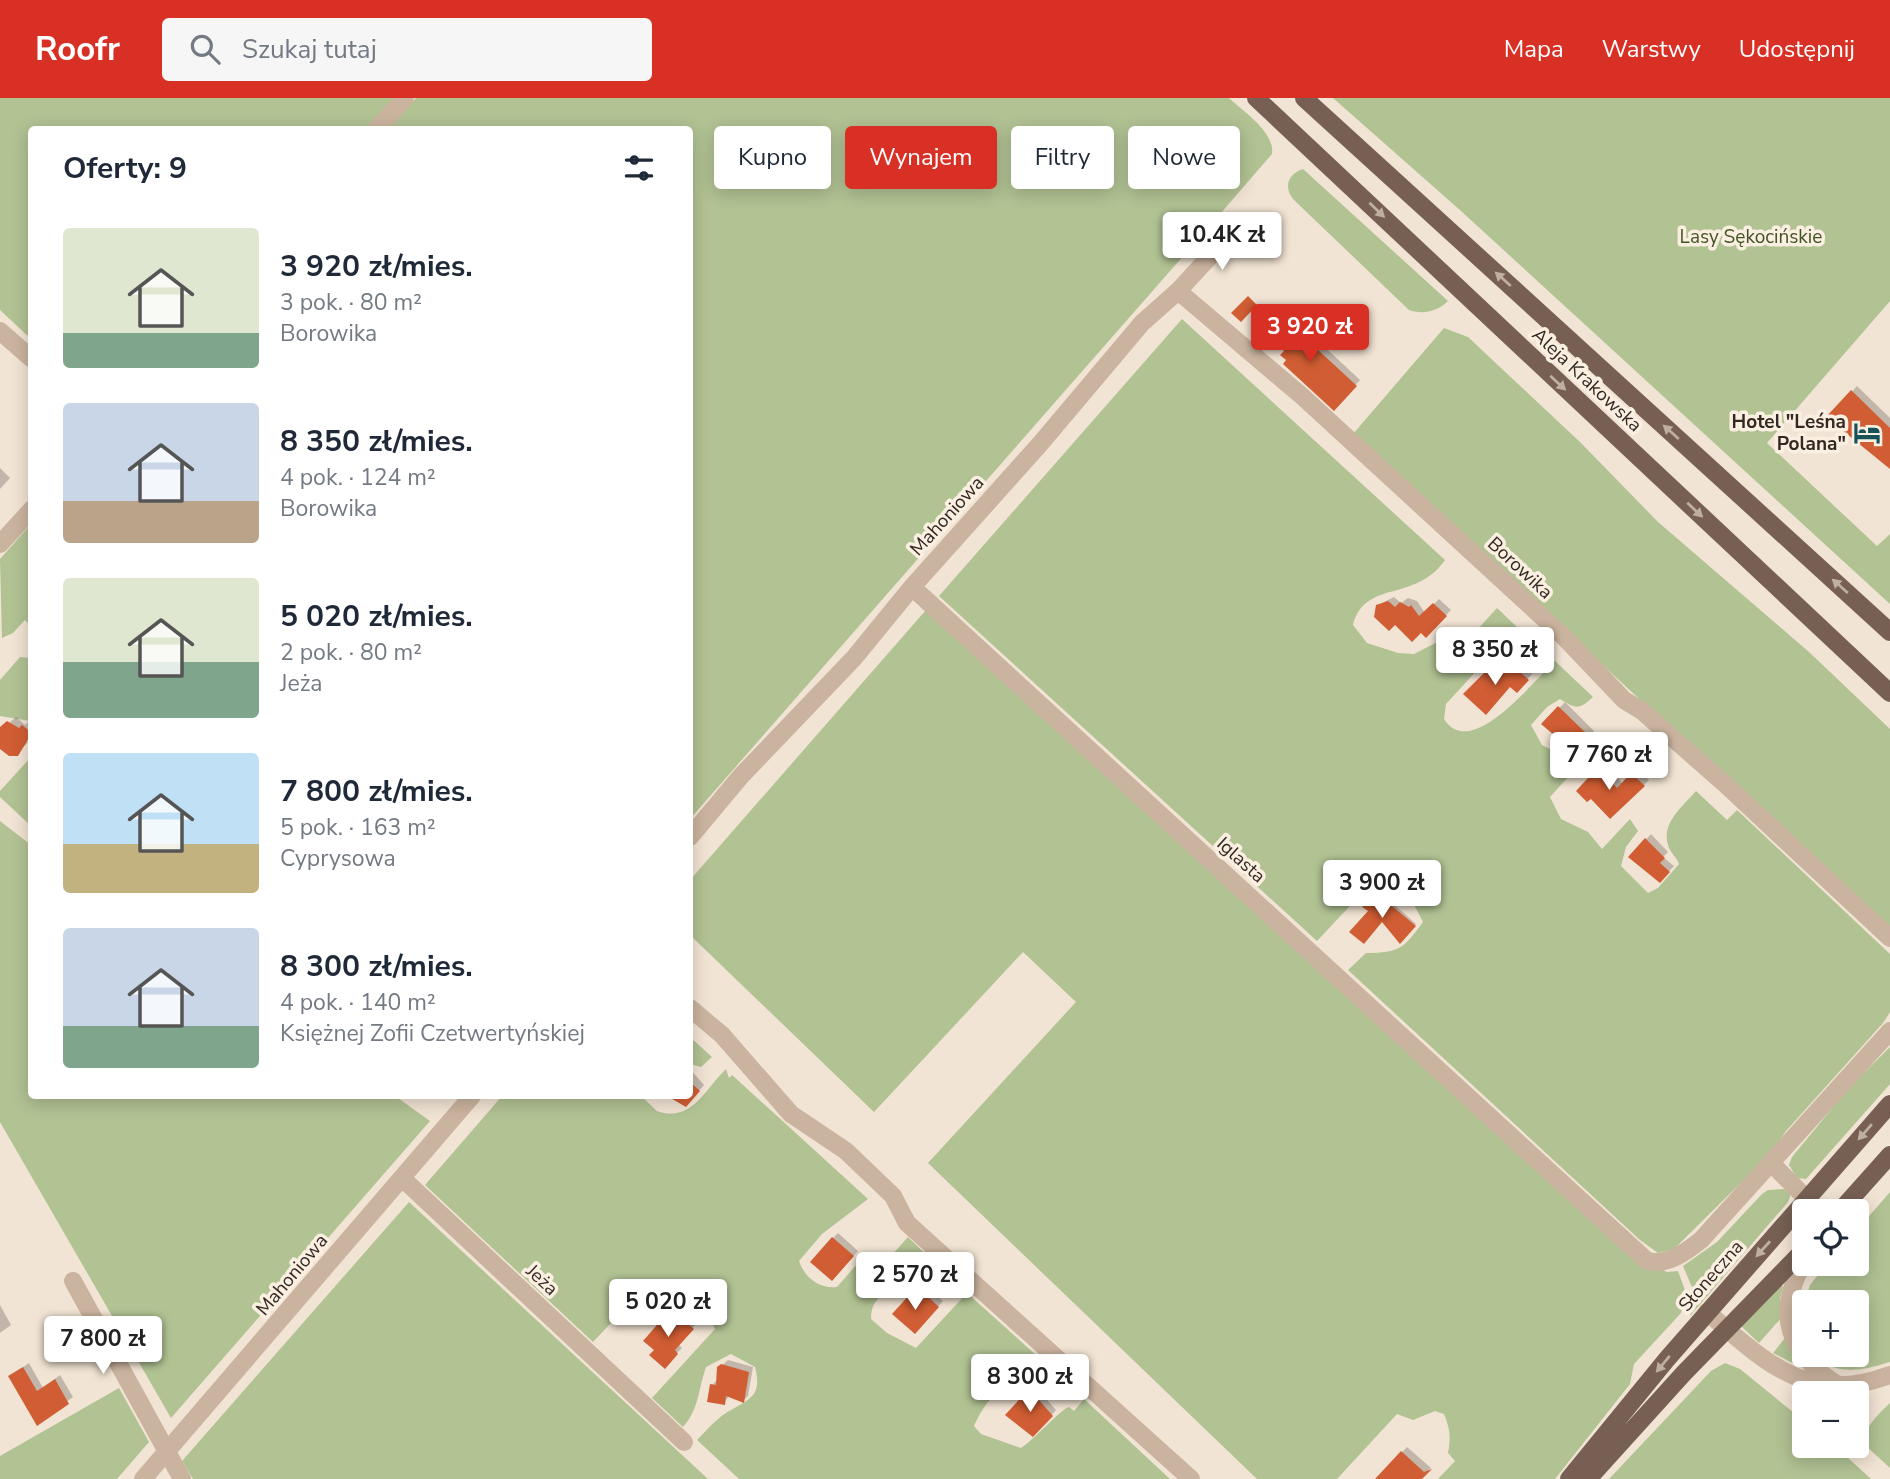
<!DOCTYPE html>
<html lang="pl">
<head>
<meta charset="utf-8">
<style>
  :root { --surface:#fff; --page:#f6f6f7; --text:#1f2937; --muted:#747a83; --accent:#d93025 }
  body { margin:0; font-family:"Nunito Sans",sans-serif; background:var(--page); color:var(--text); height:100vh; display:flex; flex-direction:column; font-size:26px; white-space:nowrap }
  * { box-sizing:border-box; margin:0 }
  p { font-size:23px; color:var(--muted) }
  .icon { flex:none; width:38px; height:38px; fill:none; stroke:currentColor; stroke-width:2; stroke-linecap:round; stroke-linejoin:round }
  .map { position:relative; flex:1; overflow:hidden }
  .details { position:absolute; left:28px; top:28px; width:665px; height:973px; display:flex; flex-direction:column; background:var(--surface); border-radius:7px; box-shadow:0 4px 18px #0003 }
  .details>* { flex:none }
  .hud { position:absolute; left:714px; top:28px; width:665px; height:63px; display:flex; gap:14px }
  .controls { position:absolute; left:1792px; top:1101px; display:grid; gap:14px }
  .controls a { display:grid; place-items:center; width:77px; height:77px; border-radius:7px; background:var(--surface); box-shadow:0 4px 18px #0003; font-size:35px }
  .price { position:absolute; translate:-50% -60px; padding:0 16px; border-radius:7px; background:#fff; color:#222; font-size:23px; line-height:46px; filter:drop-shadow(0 2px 4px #0008) }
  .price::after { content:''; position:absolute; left:50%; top:42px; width:21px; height:16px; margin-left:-10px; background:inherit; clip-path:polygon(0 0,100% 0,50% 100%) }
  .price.selected { background:var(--accent); color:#fff }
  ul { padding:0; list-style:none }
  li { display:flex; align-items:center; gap:21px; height:175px; padding:0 35px }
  li span { display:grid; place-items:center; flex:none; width:196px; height:140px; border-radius:7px; color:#555 }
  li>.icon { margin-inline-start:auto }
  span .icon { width:84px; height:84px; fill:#fffc; stroke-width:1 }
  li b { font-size:30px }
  h2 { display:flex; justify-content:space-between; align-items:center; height:84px; padding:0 35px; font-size:30px }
  .pill { padding:0 24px; border-radius:7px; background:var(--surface); box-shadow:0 4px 18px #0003; font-size:24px; line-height:63px }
  .pill.selected { background:var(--accent); color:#fff }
  header { display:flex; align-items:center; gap:42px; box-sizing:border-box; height:98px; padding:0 35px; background:var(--accent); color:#fff }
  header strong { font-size:33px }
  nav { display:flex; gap:38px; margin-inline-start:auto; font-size:24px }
  .search { width:490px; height:63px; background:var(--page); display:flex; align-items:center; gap:18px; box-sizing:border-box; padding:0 24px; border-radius:7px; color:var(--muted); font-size:26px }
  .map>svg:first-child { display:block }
  .green { fill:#b1c293 }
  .shadow { fill:#0003 }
  .building { fill:#d05d33 }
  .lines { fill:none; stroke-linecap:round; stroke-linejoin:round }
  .minor { stroke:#cbb49f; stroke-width:18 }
  .major { stroke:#776053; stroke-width:18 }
  .oneway { fill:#bfafa1 }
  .labels { text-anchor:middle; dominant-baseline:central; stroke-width:7; stroke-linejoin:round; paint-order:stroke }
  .park-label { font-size:19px; fill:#425425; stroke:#faefe0 }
  .street-label { font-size:19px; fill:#332923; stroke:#faefe0 }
  .poi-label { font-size:19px; font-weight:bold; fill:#332923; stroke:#faefe0; text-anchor:end }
</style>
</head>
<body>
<header>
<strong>Roofr</strong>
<div class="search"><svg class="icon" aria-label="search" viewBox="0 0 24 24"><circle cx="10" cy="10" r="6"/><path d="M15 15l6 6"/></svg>Szukaj tutaj</div>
<nav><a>Mapa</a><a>Warstwy</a><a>Udostępnij</a></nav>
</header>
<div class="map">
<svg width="1890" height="1381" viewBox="0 0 1890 1381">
  <rect width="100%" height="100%" fill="#f2e4d4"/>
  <path class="green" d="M0 0H397L367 31 32 32 31 241 0 212Z
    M416 0H1229C1244 14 1275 34 1272 56L1220 116 690 721V32H387Z
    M1333 0H1890V203L1767 345 1877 448 1890 436V506L1461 113Z
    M1303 71 1448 203C1438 213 1423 217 1409 212L1295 103C1283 91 1287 76 1303 71Z
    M1182 221 1445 462C1415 505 1365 481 1353 527L1367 545 1398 555 1414 556 1453 536 1476 533 1497 510 1534 545 1518 557 1492 562 1479 570 1446 606 1444 621C1471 664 1534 582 1555 563L1593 599C1579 612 1576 611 1560 601L1547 609 1531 627 1542 647 1580 666 1550 699 1561 721 1588 734 1602 751 1630 721 1638 733 1626 749 1621 768 1648 795 1658 790 1679 766C1677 759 1670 755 1668 747 1661 725 1683 708 1696 693L1727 722 1737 712 1890 856V914L1883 925 1786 1033 1770 1056 1674 1151 1658 1155 1640 1142 1348 872 1366 855C1400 855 1404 850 1423 824L1409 797 1378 778 1317 843 939 498Z
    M1444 230 1468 239 1581 345 1658 424 1809 554 1890 631V833L1353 336Z
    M31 426V528L25 522 13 535 2 540 0 461Z
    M926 512 1627 1156 1667 1174 1678 1173 1686 1195 1681 1215 1634 1266 1630 1286 1555 1381H1438L1455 1363 1448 1355C1451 1339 1450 1331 1444 1316L1435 1313 1413 1322 1397 1316 1337 1381H1257L928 1065 1076 904 1023 854 874 1014 690 837V782Z
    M20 559 31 560 30 623 0 618V582Z
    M31 659V728L0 699V693Z
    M0 723 31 747 32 998H395L430 1023 171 1320 0 1024Z
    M690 939 712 959 701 969 690 966Z
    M1890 949V986L1806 1081 1797 1080 1789 1067 1792 1059 1848 991Z
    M726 971 729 980 732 977 868 1101 822 1136 799 1163C805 1180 819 1191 837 1189 854 1171 862 1152 890 1159L908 1139 939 1169C934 1174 929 1181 922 1184 901 1195 871 1189 871 1221L887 1235 916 1250 967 1195 1056 1275 1042 1288 1014 1281C996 1290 982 1310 974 1328L981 1336 1021 1350C1035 1341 1061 1311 1069 1309L1074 1313 1084 1301 1170 1381H739L697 1342C706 1333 715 1322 726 1315 748 1301 763 1300 755 1269L731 1256 706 1269C698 1292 699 1311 683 1329L652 1300 715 1231C705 1210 710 1190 680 1186L662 1201H653L642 1192 593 1244 425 1087 502 998H641L657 1013C692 1025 704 992 726 971Z
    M1784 1091 1791 1096 1788 1104 1690 1218 1695 1196 1683 1168 1717 1144 1762 1096 1768 1092Z
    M1890 1094V1264C1862 1273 1836 1278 1812 1257L1857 1256V1204H1805L1810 1187 1827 1166H1857V1132Z
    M409 1104 708 1381H193L182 1363Z
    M1781 1186 1783 1189 1780 1201 1781 1220 1759 1245 1741 1228Z
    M1785 1240 1801 1267 1800 1269 1773 1255Z
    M1725 1265 1740 1271 1804 1323V1348H1835L1871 1381H1609L1711 1273Z
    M119 1290 149 1344 117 1381H0V1358Z
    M1890 1305V1370L1865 1347C1863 1329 1878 1317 1890 1305Z"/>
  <path class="shadow" d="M1284 211 1360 282 1334 311 1289 262 1287 253 1265 232Z
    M1857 288 1890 320V369L1829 319Z
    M0 370 10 380 0 391Z
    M1394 499 1401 505 1408 500 1417 503 1425 515 1439 501 1451 512 1426 538 1382 505Z
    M1499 562 1509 571 1518 563 1532 576 1517 592 1510 587 1466 596Z
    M1565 604 1594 633 1575 653 1544 626Z
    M16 619 25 627 29 623 32 626V636L26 642 28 644 17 656 0 651V633Z
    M1604 665 1623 686 1637 671 1649 682 1610 719 1591 698 1578 693Z
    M1651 736 1668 754 1663 759 1674 768 1660 783 1630 759Z
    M1387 791 1392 796 1388 801 1416 826 1400 843 1382 822 1365 809 1371 802 1374 805Z
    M690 971 704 987 686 1007 669 998H690Z
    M838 1135 858 1153 837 1176 833 1140Z
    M918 1191 927 1198 932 1193 943 1203 915 1234 895 1216Z
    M0 1207 11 1227 0 1235Z
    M681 1211 697 1225 678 1246 682 1250 664 1268 656 1252 645 1243 669 1217 672 1220Z
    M728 1262 753 1269 748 1298 743 1303 729 1298 724 1305 712 1287 717 1282 719 1270Z
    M29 1265 43 1290 60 1277 73 1299 38 1325 10 1278Z
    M1035 1288 1056 1312 1033 1337 1007 1317Z
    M1407 1349 1431 1370 1420 1381H1377Z"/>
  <path class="building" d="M1248 198 1257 207 1241 224 1231 215Z
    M1278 215 1357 288 1334 313 1283 266 1286 262 1280 257 1284 253 1262 232Z
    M1851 292 1890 330V371L1826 319Z
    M1388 503 1395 509 1400 504 1409 509 1411 507 1419 518 1433 505 1447 518 1426 540 1421 535 1412 544 1395 527 1389 533 1374 519 1376 507Z
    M1493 566 1503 575 1511 566 1529 582 1517 595 1510 589 1486 617 1463 596Z
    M1558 608 1590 639 1575 655 1541 626Z
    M7 623 19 630 22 627 32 635 18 658H9L0 651V629Z
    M1598 669 1617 690 1631 675 1645 688 1610 721 1591 701 1587 704 1576 693Z
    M1645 740 1665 760 1660 765 1670 774 1660 785 1628 759Z
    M1384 791 1392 799 1387 804 1416 828 1400 846 1382 824 1364 846 1349 834 1368 813 1362 809 1368 803 1371 805Z
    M690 984 700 993 686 1009 667 998H690Z
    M832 1139 854 1158 832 1183 810 1164Z
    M912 1194 921 1202 926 1197 939 1209 915 1236 892 1216Z
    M675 1214 694 1231 675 1252 678 1256 665 1271 649 1257 654 1252 643 1243 663 1220 667 1224Z
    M721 1266 749 1274 744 1305 726 1298 725 1307 707 1304 710 1286 716 1287 717 1269Z
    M23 1269 37 1293 55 1281 69 1306 37 1328 8 1278Z
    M1029 1291 1053 1318 1033 1339 1005 1317Z
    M1401 1353 1424 1374 1432 1371 1422 1381H1375Z"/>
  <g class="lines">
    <path class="minor" d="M376 32 405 0
      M1178 193 1303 299 1564 539 1624 602 1642 613 1725 686 1890 840
      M0 233 32 261
      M0 446 32 411
      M912 489 1647 1163C1667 1168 1686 1154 1701 1142L1890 933
      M690 739 741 678 854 560 912 489 1040 346 1142 225 1178 193 1238 128
      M690 910 722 937 791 1016 846 1053 893 1098 907 1125 1191 1381
      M1771 1065 1807 1101
      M402 1080 684 1344
      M1804 1164C1774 1215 1788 1256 1838 1287
      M73 1183 182 1381
      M1707 1214C1765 1264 1808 1308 1890 1277
      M143 1381 472 998"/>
    <path class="major" d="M1256 0 1890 595
      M1304 0 1890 534
      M1840 1113 1890 1057
      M1569 1381 1667 1261 1890 1006
      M1588 1381 1684 1275 1804 1152"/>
  </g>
  <defs><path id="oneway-solid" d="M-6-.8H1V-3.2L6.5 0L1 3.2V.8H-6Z" transform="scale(1.75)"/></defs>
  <g class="oneway">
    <use href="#oneway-solid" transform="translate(1377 112) rotate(44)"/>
    <use href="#oneway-solid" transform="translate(1503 181) rotate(-138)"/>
    <use href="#oneway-solid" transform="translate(1558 285) rotate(43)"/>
    <use href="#oneway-solid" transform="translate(1671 334) rotate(-138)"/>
    <use href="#oneway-solid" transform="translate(1695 412) rotate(43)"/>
    <use href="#oneway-solid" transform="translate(1840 488) rotate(-138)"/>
    <use href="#oneway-solid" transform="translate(1865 1034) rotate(131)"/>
    <use href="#oneway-solid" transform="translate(1763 1151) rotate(132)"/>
    <use href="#oneway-solid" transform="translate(1663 1266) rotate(130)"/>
  </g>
  <defs>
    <symbol id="hotel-bare" viewBox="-9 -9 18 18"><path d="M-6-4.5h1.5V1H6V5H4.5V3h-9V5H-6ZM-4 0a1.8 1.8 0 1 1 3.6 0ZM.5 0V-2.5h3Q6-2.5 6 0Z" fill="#165258" stroke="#faefe0" stroke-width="2.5" paint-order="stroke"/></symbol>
  </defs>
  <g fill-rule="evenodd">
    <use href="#hotel-bare" x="1848" y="316" width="38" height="38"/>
  </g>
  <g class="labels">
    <g class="park-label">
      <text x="1751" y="139">Lasy Sękocińskie</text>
    </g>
    <g class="street-label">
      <text transform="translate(1587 282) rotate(43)">Aleja Krakowska</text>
      <text transform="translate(947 418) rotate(-48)">Mahoniowa</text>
      <text transform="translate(1520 470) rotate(43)">Borowika</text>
      <text transform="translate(1241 762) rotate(42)">Iglasta</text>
      <text transform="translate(292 1177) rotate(-50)">Mahoniowa</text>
      <text transform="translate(1711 1178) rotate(-49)">Słoneczna</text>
      <text transform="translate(542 1182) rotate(43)">Jeża</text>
    </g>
    <g class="poi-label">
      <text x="1846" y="324">Hotel "Leśna<tspan x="1846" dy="22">Polana"</tspan></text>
    </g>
  </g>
</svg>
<div class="controls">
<a><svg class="icon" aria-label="locate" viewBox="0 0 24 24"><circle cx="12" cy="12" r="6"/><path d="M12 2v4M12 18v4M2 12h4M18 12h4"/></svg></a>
<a>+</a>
<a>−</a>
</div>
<b class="price" style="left:1222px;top:174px">10.4K zł</b>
<b class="price selected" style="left:1310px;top:266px">3 920 zł</b>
<b class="price" style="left:1495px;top:589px">8 350 zł</b>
<b class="price" style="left:1609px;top:694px">7 760 zł</b>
<b class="price" style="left:1382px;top:822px">3 900 zł</b>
<b class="price" style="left:915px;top:1214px">2 570 zł</b>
<b class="price" style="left:668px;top:1241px">5 020 zł</b>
<b class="price" style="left:103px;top:1278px">7 800 zł</b>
<b class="price" style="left:1030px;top:1316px">8 300 zł</b>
<div class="hud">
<a class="pill">Kupno</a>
<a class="pill selected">Wynajem</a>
<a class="pill">Filtry</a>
<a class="pill">Nowe</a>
</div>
<section class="details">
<h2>Oferty: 9<svg class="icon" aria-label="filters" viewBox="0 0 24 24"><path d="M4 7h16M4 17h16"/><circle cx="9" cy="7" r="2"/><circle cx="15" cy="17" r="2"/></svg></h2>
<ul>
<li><span style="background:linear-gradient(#dfe7d0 75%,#7fa58c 0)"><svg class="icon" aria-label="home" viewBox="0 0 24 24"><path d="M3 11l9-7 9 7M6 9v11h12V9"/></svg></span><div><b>3 920 zł/mies.</b><p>3 pok. · 80 m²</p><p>Borowika</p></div></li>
<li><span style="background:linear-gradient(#c9d6e8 70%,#b9a48a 0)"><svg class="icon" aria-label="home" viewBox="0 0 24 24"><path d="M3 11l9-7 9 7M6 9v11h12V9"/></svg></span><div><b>8 350 zł/mies.</b><p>4 pok. · 124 m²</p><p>Borowika</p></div></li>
<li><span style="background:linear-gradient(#dfe7d0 60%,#7fa58c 0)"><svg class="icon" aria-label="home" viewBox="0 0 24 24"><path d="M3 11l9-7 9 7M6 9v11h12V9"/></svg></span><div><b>5 020 zł/mies.</b><p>2 pok. · 80 m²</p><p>Jeża</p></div></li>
<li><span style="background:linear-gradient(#bfe0f5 65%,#c2b280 0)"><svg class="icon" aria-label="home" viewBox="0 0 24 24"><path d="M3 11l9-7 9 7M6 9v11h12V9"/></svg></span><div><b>7 800 zł/mies.</b><p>5 pok. · 163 m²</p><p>Cyprysowa</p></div></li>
<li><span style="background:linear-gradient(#c9d6e8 70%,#7fa58c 0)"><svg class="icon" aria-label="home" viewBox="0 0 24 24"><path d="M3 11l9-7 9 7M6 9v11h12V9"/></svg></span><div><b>8 300 zł/mies.</b><p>4 pok. · 140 m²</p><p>Księżnej Zofii Czetwertyńskiej</p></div></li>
</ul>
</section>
</div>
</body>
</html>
